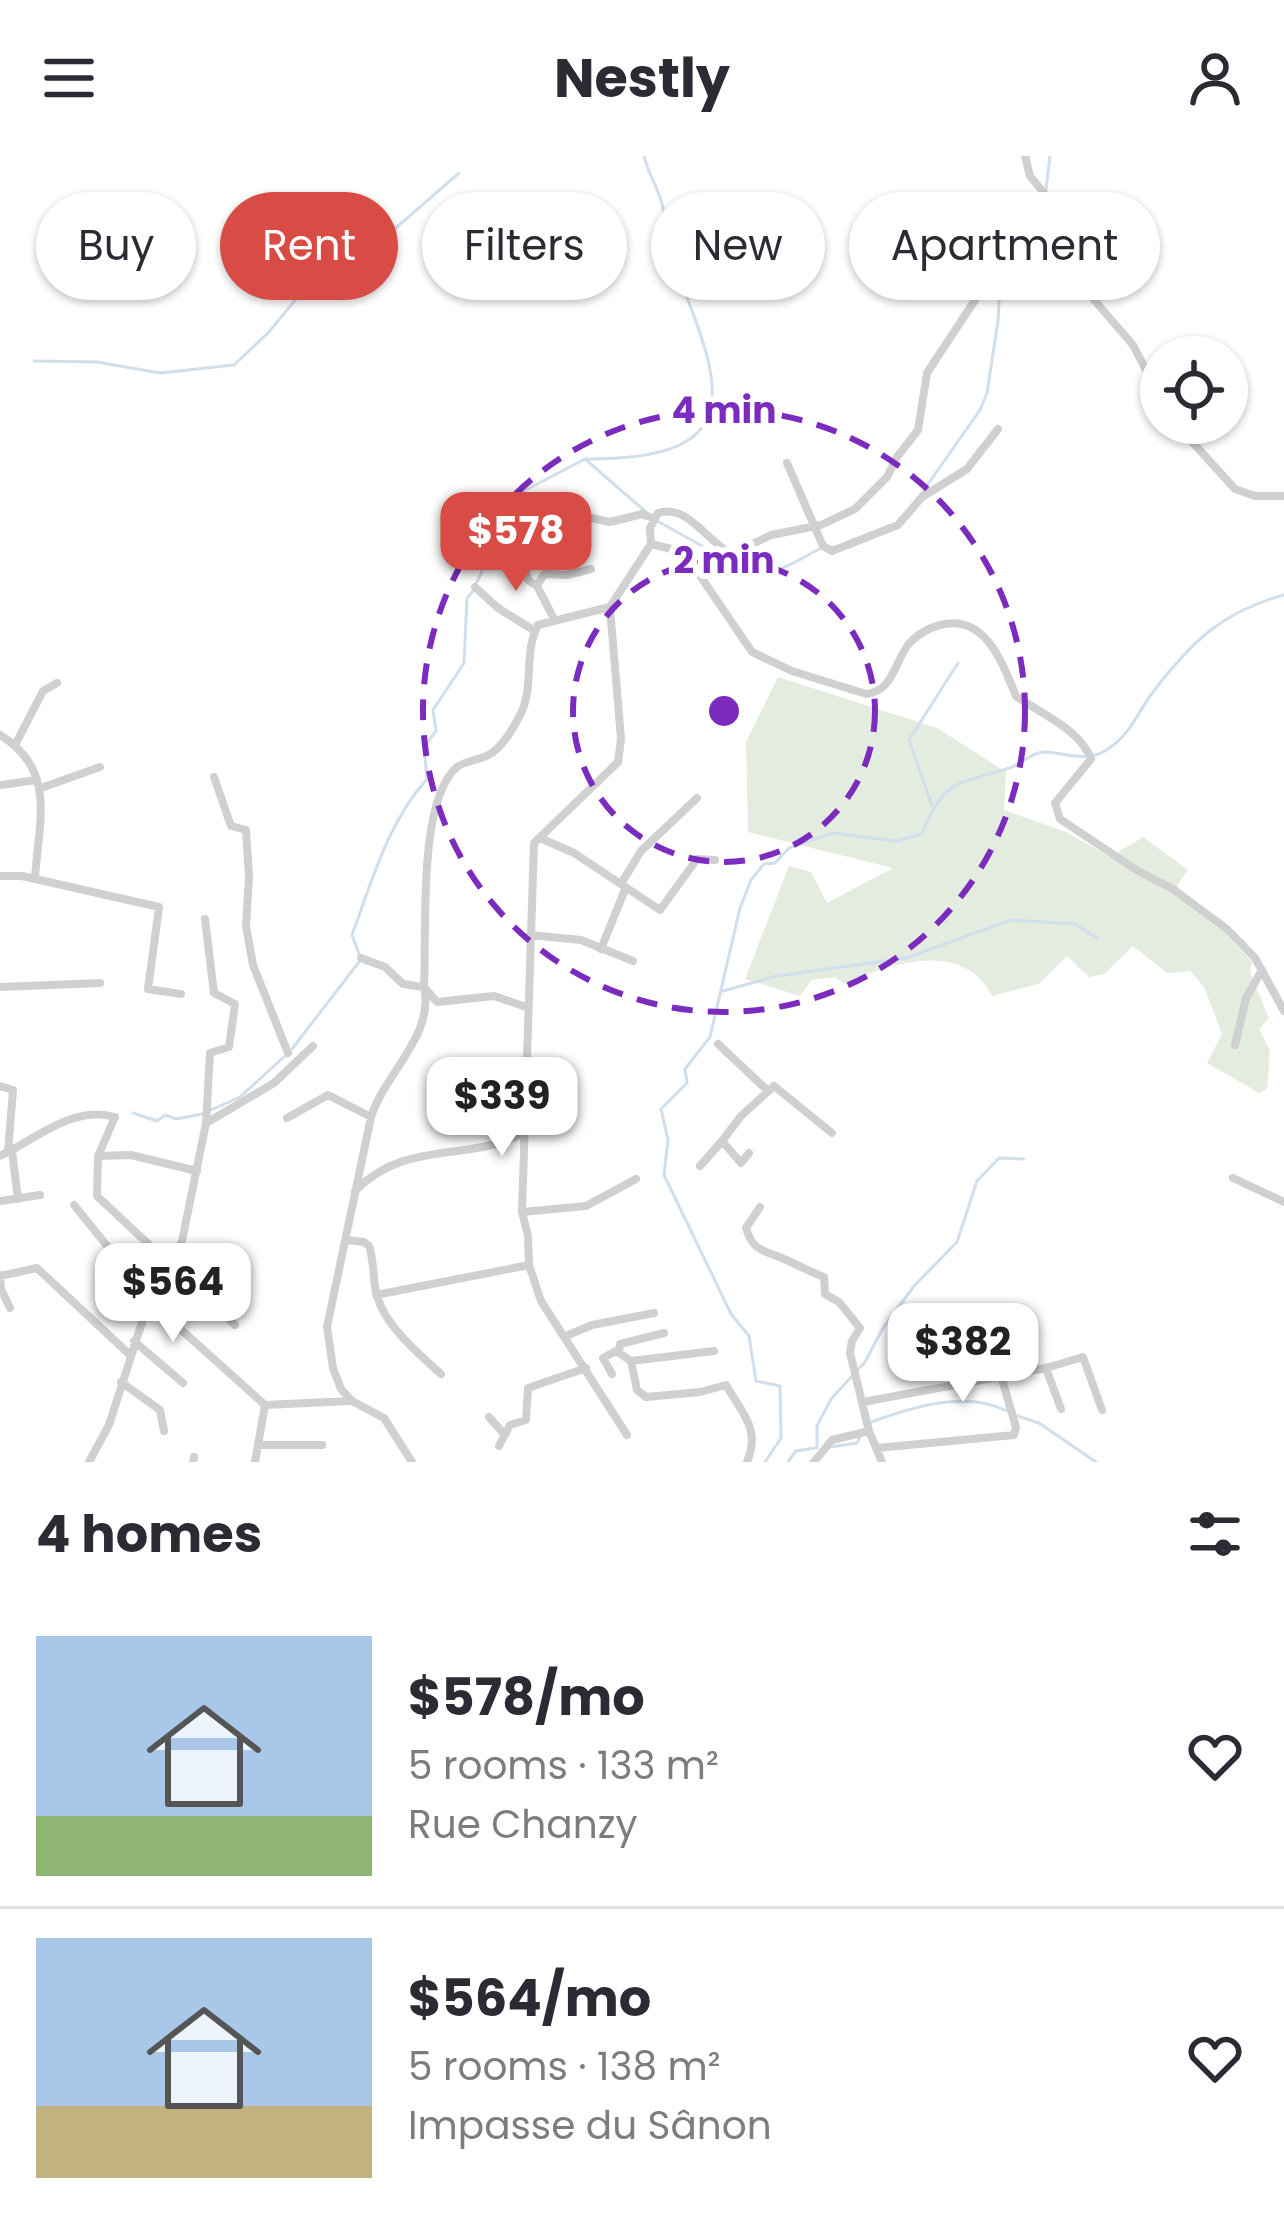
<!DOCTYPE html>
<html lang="en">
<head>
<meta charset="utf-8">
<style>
  :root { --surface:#fff; --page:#f2f2f3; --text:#2b2b33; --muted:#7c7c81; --line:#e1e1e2; --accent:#d94b45 }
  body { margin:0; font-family:Poppins,sans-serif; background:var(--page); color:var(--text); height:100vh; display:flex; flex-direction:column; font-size:45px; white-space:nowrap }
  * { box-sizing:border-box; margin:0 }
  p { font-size:39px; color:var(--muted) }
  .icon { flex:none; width:66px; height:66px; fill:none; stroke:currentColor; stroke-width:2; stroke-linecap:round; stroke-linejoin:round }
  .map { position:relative; height:1306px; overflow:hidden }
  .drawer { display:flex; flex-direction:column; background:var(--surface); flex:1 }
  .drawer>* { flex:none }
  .guide { position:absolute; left:36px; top:36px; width:1212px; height:108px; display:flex; gap:24px }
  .controls { position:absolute; left:1140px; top:180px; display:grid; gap:24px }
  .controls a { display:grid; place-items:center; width:108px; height:108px; border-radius:50%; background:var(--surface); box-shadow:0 3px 9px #0004; font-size:60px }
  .price { position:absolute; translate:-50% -102px; padding:0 27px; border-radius:24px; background:#fff; color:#222; font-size:39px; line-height:78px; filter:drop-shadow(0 3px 6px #0008) }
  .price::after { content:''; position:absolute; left:50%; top:72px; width:36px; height:27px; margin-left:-18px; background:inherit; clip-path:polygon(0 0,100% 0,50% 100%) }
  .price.on { background:var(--accent); color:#fff }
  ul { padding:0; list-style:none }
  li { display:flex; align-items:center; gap:36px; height:300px; padding:0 36px }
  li+li { border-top:3px solid var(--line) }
  li span { display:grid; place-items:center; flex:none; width:336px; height:240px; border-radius:0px; color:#555 }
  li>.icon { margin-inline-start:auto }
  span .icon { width:144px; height:144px; fill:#fffc; stroke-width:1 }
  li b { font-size:51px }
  h2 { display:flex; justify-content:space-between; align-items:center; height:144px; padding:0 36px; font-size:51px }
  .pill { padding:0 42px; border-radius:54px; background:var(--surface); box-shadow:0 3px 9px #0004; font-size:42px; line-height:108px }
  .pill.on { background:var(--accent); color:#fff }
  header { display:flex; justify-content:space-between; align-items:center; height:156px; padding:0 36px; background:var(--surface); font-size:54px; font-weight:700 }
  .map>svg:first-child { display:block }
  .green { fill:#e4ebdf }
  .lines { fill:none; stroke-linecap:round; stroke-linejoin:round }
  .stream { stroke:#d1deeb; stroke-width:3 }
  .street { stroke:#d0d0d0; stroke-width:8 }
  .ring { fill:none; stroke:#7b2cbf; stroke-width:6; stroke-dasharray:21 15 }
  .centre { fill:#7b2cbf; stroke:#fff; stroke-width:6 }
  .ring-label { font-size:36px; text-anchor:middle; font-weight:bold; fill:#7b2cbf; stroke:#fff; stroke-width:12; stroke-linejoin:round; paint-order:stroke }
</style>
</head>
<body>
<header><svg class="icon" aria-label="menu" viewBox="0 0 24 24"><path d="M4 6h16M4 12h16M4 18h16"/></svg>Nestly<svg class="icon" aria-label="person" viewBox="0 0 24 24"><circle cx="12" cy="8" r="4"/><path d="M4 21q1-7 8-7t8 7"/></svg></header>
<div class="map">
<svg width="1284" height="1306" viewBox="0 0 1284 1306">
  <rect width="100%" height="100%" fill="#fff"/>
  <path class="green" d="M778 521 937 572 1006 616 1004 654 1066 676 1110 701 1143 681 1188 714 1172 737 1226 778 1252 806 1250 817 1269 862 1259 873 1270 895 1267 933 1259 937 1207 907 1222 878 1204 831 1190 815 1167 817 1133 790 1104 818 1089 821 1067 800 1039 828 992 840C963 783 891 807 844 828L835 821 812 824 800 840 745 823 789 710 811 716 827 747 893 712 748 676 746 586Z"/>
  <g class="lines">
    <path class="stream" d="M1046 34 1050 0
      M34 205 97 206 160 217 234 209 268 177 306 131 367 97 459 17
      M586 303C758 304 719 225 674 107 671 99 665 89 664 81 662 72 665 61 663 52 660 35 648 18 644 0
      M921 338 980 254 987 237 998 165 1000 129 1043 43
      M659 366C685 380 736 412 765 415 783 416 803 401 819 393
      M477 426 516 339 585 303 646 356
      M932 649 909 584 958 507
      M359 798 352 779C372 725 388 666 427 623L424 591 436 575 433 554 464 507 467 442 473 435
      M723 835 777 820 906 802 1011 764 1075 768 1097 782
      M292 893 359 806
      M211 954 240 941 285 900
      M133 957 157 965 165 959 176 963 202 958
      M1015 1259 1039 1267 1096 1306
      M871 1266C913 1251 965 1234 1007 1255
      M830 1291 857 1287 862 1277
      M817 1292V1270L831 1243 865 1206 883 1172 914 1130 957 1086 977 1025 999 1002 1024 1003
      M765 1306 781 1282 780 1230 756 1225 749 1180 731 1158 664 1019 668 984 661 953 687 927 685 913 710 881 740 752 751 724 764 708 775 707 789 692 833 677 896 685 922 678C944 620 961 629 1012 611 1023 606 1033 596 1045 596 1066 597 1088 607 1108 593 1131 578 1137 557 1153 536 1191 486 1223 455 1284 439
      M788 1306 796 1295 815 1292"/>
    <path class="street" d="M1025 0 1030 20 1052 47 1054 74 1063 95 1095 145 1133 189 1161 243
      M1175 267 1235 333 1255 340H1284
      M787 307 823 390 832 395 898 369 922 341 967 313 998 273
      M529 348 610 366 642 358 655 363
      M651 388 650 372 658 357C687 347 707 386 732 398L771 379 821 369 855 353 887 321 897 301 918 274 927 217 975 144 977 115 1013 55
      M523 404 528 424 537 430 554 463
      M537 430 544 418 567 419 591 413
      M475 431 498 452 535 475
      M610 452 621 583 618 606 534 687 522 1056 528 1080 529 1109 541 1145 627 1279
      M0 579C58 614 38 668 35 723
      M15 589 43 535 57 527
      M214 621 231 670 246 674 249 721 246 770 253 809 288 897
      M2 629 36 624
      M41 632 100 611
      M540 682 574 697 660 754 697 703 715 704
      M0 720H22L159 751 148 833 181 838
      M621 728 641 695 697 642
      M530 779 581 784 633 805
      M601 793 626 731
      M361 802 385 811 403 828 424 831 437 846 494 840 526 851
      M0 831 100 827
      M718 888 767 934
      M1235 889 1246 842 1262 814
      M0 930 13 934 8 996
      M287 962 328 939 371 961
      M208 966 274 927 313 890
      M722 985 741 960 774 930 832 977
      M12 995 18 1043
      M0 1000C36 983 73 949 115 961L98 1000 97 1040 235 1169
      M98 1000 131 999 197 1015
      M700 1010 722 985 741 1007 749 997
      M1233 1022 1284 1046
      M355 1035C407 982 469 1007 523 977
      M0 1045 40 1039
      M74 1049 125 1112 155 1139 167 1161 265 1249
      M760 1051 746 1072C753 1096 764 1094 784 1103 798 1109 810 1116 824 1121L825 1138 839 1146 860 1172 852 1185 850 1197 869 1275 882 1306
      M522 1056 586 1050 636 1023
      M346 1084 364 1086 369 1090C375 1107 372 1124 377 1140 386 1171 419 1198 441 1218
      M0 1119 1 1133 10 1152
      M0 1120 37 1112 129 1198
      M376 1139 529 1109
      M566 1180 592 1169 654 1157
      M134 1185 183 1227
      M619 1195 620 1188 664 1177
      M631 1205 714 1195
      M1046 1212 1083 1201 1102 1254
      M612 1218 603 1202 616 1195 631 1205 637 1234 646 1241 700 1236 726 1229C742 1257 761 1273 747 1306
      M121 1226 160 1254 164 1275
      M863 1246 1046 1212 1061 1253
      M489 1261 505 1279
      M258 1289H322
      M499 1290 510 1269 526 1264 528 1232 586 1212
      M877 1292 1014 1279 1016 1271 1001 1220
      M89 1306 109 1269 144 1160 182 1085 206 967 210 897 229 891 235 848 214 837 205 763
      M193 1306 194 1301
      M255 1306 265 1249 350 1245
      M412 1306 384 1262 352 1245 341 1233 333 1212 327 1171 371 961C385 917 435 879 424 831 427 780 417 645 457 611 467 604 482 604 492 597 503 589 514 571 520 559 535 531 523 497 538 469L610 451 651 388 684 396 752 496 792 515 866 538C893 535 894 508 908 489 915 480 928 472 940 469 986 457 1003 509 1016 540 1041 558 1080 573 1091 603L1055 647 1060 663 1138 715 1173 733 1228 774 1255 802 1284 855
      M814 1306 832 1284 869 1275"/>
  </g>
  <g class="ring">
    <circle cx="724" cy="555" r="151"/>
    <circle cx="724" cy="555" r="301"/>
  </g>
  <circle cx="724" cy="555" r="18" class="centre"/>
  <g class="ring-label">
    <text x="724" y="267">4 min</text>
    <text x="724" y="417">2 min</text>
  </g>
</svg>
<div class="controls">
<a><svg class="icon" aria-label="locate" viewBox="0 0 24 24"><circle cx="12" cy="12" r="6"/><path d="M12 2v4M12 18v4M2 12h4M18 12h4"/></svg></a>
</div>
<b class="price on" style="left:516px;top:438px">$578</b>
<b class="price" style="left:502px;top:1003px">$339</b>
<b class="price" style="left:173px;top:1189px">$564</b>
<b class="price" style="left:963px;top:1249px">$382</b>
<div class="guide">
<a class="pill">Buy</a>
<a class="pill on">Rent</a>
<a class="pill">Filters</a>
<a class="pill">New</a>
<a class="pill">Apartment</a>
</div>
</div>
<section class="drawer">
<h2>4 homes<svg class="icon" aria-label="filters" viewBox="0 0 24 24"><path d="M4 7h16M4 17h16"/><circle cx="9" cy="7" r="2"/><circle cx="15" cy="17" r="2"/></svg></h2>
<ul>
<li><span style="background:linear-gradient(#a9c7e8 75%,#8fb573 0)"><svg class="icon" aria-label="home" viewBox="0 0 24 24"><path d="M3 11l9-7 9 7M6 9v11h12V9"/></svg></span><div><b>$578/mo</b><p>5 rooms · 133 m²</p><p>Rue Chanzy</p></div><svg class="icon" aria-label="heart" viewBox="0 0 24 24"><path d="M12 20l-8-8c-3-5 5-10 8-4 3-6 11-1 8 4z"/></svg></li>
<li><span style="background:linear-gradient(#a9c7e8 70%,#c2b280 0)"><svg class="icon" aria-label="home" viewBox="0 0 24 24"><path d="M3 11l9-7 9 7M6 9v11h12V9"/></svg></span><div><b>$564/mo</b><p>5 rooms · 138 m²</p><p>Impasse du Sânon</p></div><svg class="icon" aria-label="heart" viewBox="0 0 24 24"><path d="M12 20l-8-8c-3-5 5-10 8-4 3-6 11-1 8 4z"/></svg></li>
</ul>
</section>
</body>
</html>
